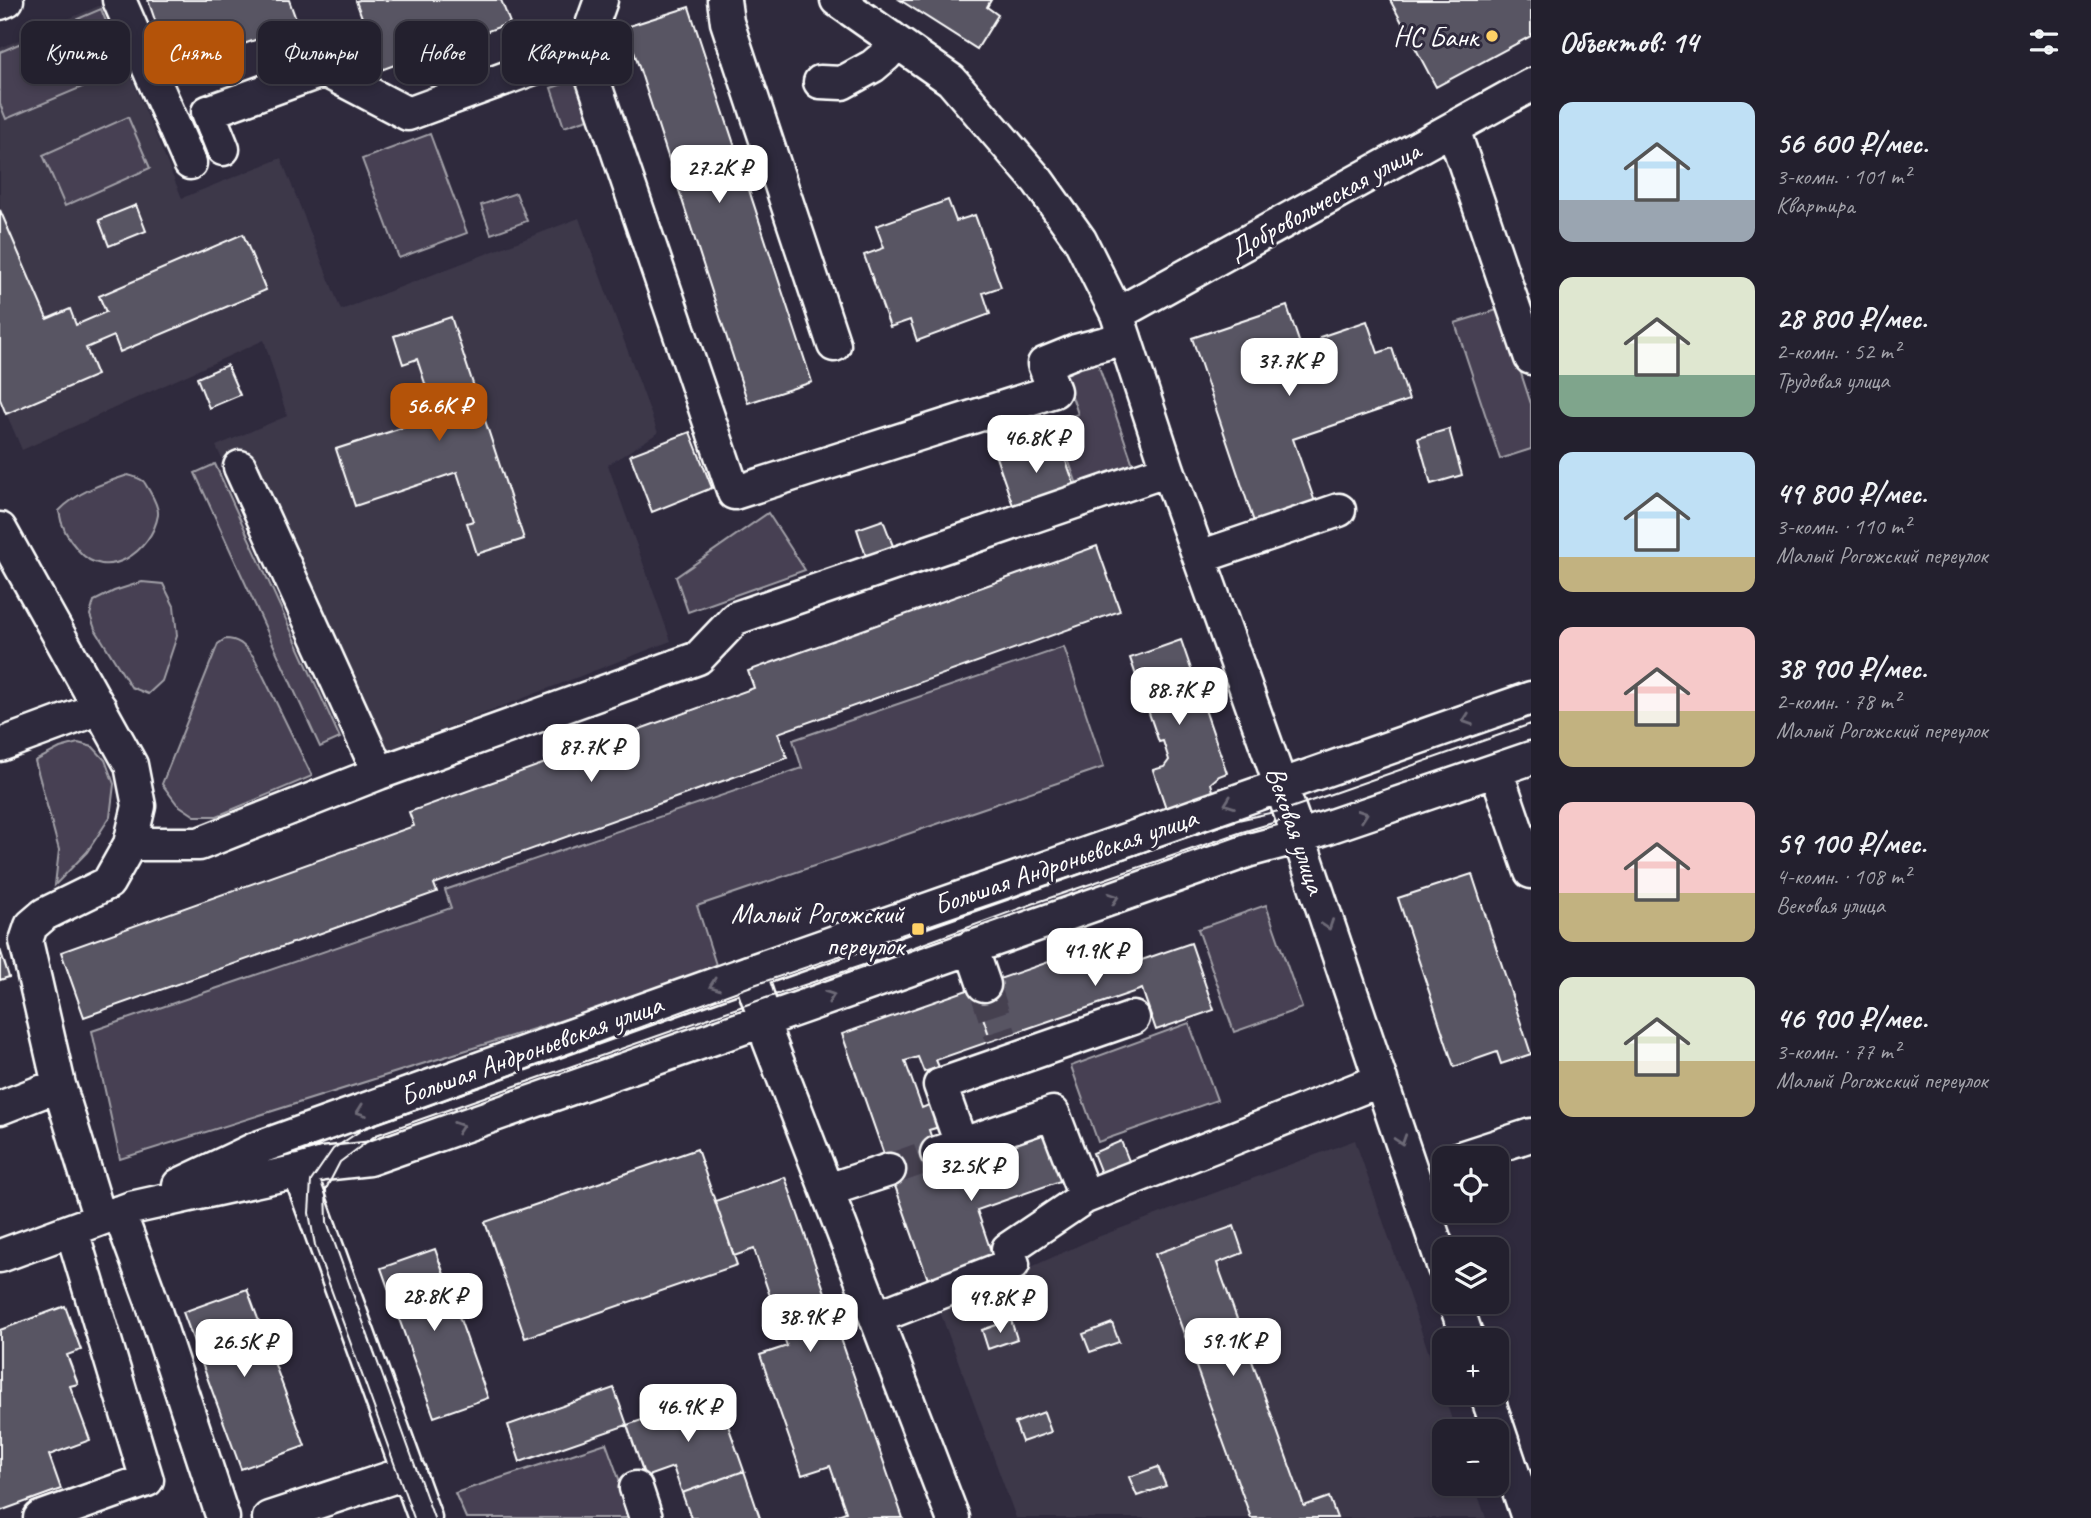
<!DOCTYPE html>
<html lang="ru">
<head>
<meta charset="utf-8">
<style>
  :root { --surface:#23202e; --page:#2f2d3a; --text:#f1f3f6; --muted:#a3a3aa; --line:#403e4a; --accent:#b45309 }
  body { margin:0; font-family:Caveat,sans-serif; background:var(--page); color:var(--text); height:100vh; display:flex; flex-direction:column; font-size:26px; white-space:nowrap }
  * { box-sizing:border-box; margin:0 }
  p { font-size:23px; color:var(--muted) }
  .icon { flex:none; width:38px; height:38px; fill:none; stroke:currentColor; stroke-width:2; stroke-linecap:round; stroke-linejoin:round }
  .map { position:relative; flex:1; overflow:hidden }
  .details { display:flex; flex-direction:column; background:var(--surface); width:560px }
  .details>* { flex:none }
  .guide { position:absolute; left:21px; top:21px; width:665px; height:63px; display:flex; gap:14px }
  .tools { position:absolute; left:1432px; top:1146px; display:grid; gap:14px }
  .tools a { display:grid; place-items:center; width:77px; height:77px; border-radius:14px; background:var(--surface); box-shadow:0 4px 10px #0003,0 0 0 2px var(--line); font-size:35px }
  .price { position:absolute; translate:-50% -60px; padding:0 16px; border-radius:14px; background:#fff; color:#222; font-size:23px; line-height:46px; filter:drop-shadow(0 2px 4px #0008) }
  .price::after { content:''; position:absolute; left:50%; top:42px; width:21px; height:16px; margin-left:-10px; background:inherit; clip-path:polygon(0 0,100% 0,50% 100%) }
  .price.current { background:var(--accent); color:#fff }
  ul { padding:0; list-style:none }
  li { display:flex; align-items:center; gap:21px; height:175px; padding:0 28px }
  li span { display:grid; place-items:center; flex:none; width:196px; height:140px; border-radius:14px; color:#555 }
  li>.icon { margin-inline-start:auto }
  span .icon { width:84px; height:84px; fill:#fffc; stroke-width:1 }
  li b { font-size:30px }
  h2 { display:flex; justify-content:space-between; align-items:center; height:84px; padding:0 28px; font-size:30px }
  .pill { padding:0 24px; border-radius:14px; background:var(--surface); box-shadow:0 4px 10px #0003,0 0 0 2px var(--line); font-size:24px; line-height:63px }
  .pill.current { background:var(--accent); color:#fff }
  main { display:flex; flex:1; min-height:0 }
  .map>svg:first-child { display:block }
  .built { fill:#3c3749 }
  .green { fill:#464152; stroke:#a2a0a8; stroke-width:2 }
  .building { fill:#595564; stroke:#fff; stroke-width:2 }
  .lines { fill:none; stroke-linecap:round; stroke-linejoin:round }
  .minor-tunnel { stroke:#443f50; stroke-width:32; stroke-dasharray:32 16; stroke-linecap:butt }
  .minor-casing { stroke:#fff; stroke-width:37 }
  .minor { stroke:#2f2a3d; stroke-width:32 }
  .tram { stroke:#fff; stroke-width:2 }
  .oneway { stroke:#6d6a77 }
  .poi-dot { fill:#ffd166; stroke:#2f2a3d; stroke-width:2.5 }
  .labels { text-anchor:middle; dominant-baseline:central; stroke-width:6; stroke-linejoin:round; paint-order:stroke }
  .poi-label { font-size:28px; fill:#fff; stroke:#2f2a3d; text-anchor:end }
  .street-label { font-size:28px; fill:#fff; stroke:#2f2a3d }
</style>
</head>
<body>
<main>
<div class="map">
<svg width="1531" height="1518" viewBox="0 0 1531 1518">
  <rect width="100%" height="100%" fill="#2f2a3d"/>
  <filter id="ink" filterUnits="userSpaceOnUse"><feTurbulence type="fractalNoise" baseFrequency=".0143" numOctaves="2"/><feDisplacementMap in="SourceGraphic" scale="14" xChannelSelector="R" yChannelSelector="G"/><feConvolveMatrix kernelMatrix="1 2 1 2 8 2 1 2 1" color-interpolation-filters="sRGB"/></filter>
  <g filter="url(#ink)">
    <path class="built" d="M101 5 182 198 281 158 341 310 579 218 658 433 608 465 671 641 359 762 216 446 287 416 264 340 22 450 0 399V48Z
      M1355 1140 1456 1431 1444 1432V1484H1474L1486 1518H1016L939 1309 1095 1238Z"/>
    <path class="green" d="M101 9 125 69 6 119 0 104V52Z
      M581 78 594 117 564 127 551 88Z
      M128 117 150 168 65 206 43 155Z
      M430 134 467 233 399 258 362 159Z
      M516 193 527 221 491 234 481 205Z
      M1500 309 1531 404V449L1500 459 1455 323Z
      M1097 361 1137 476 1081 496 1055 422 1078 414 1064 373Z
      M215 464 340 738 320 747 195 473Z
      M128 475C132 476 139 478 143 481 144 481 148 489 149 490 153 497 159 507 158 515 152 551 106 584 78 550 68 539 61 526 59 511 77 492 103 483 128 475Z
      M768 513 805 570 688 612 676 577Z
      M142 582 163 584 174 606 177 636 162 681 148 694 131 687 95 629 90 615 94 601 114 591Z
      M225 639C240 639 245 647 254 657L312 776 217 816H195L177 804 162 784 218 644Z
      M1064 647 1104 767 697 906 718 971 120 1159 92 1031 451 908 445 890 802 768 793 740Z
      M78 743 93 747 105 760 114 784 110 817 87 852 55 885 59 850 35 761 60 748Z
      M1266 905 1302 1008 1234 1032 1198 929Z
      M1189 1023 1217 1100 1098 1142 1071 1066Z
      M606 1443 633 1518H466L455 1493Z"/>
    <path class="building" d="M148 0H289L298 25 172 69Z
      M360 0H501L510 23 381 70 356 1Z
      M900 0H991L987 7 998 15 977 49Z
      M1390 0H1531V36L1436 87Z
      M689 7 812 382 748 403 626 27Z
      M948 200 956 221 975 215 1001 287 983 293 990 314 917 341 910 320 890 327 864 255 884 248 876 226Z
      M136 205 146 231 109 246 99 220Z
      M0 210 47 319 70 309 76 325 106 312 99 296 243 234 266 290 120 352 114 336 86 348 97 375 6 414 0 399Z
      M1287 306 1303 353 1323 346 1320 337 1367 321 1378 353 1392 348 1409 400 1293 439 1315 502 1254 522 1192 338Z
      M451 317 524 539 477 554 467 523 473 521 457 472 355 506 336 449 436 417 417 359 403 364 394 336Z
      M227 365 240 395 209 408 197 378Z
      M1449 429 1462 475 1431 484 1418 438Z
      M690 432 712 488 652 512 630 455Z
      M1057 436 1077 492 1016 514 996 457Z
      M883 520 893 546 866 556 857 529Z
      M1097 546 1120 611 778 733 787 758 434 884 437 892 84 1017 61 952 414 826 409 812 754 688 748 671Z
      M1181 640 1227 773 1219 776 1211 783 1215 799 1168 814 1153 770 1164 767 1169 760 1163 741 1159 742 1130 658Z
      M1472 874 1531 1054 1501 1064 1497 1052 1454 1067 1398 898Z
      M1124 936 1133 963 1191 943 1214 1010 1156 1030 1142 989 991 1041 973 988Z
      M0 949 9 977 0 980Z
      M973 988 991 1041 936 1060 939 1067 924 1072 918 1057 905 1061 922 1108 931 1104 939 1127 929 1130 941 1166 894 1183 842 1034Z
      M1046 1130 1063 1180 977 1210 996 1266 931 1288 894 1183Z
      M1121 1141 1133 1171 1105 1183 1093 1153Z
      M697 1149 737 1265 525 1338 485 1222Z
      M785 1177 903 1518H829L846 1512 830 1466 802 1475 760 1355 787 1346 754 1249 734 1256 715 1201Z
      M1234 1226 1243 1253 1217 1263 1304 1506 1329 1497 1337 1518H1251L1155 1254Z
      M435 1249 488 1398 434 1417 381 1268Z
      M247 1289 305 1446 241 1469 183 1312Z
      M65 1306 81 1350 67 1355 78 1384 70 1386 90 1440 49 1455 61 1489 0 1511V1330Z
      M1011 1320 1017 1339 988 1349 982 1330Z
      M1112 1323 1119 1342 1090 1352 1083 1334Z
      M614 1388 627 1425 520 1462 508 1425Z
      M717 1394 744 1471 682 1493 673 1467 645 1477 627 1425Z
      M1044 1412 1051 1432 1022 1442 1015 1423Z
      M1158 1467 1166 1486 1137 1496 1129 1477Z
      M744 1471 760 1518H691L682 1493Z"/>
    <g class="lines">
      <path class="minor-tunnel" d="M984 985 1001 1037
        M889 1170 937 1153"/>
      <defs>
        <path id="minor" d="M119 0 190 163
          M724 0 727 22 834 345
          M837 0 951 80 1038 181 1080 240 1117 314 1168 470 1292 817 1444 1268
          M0 3 7 0
          M583 50 601 0
          M820 82 842 83 873 66 886 55 892 38
          M1453 129 1531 358
          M223 149 208 112 324 70 408 114 583 50 734 493 1054 391 1044 364 1076 351 1125 338
          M1117 314 1531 85
          M240 467 379 773
          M0 529 131 765 139 806 130 844 108 883 45 914 31 926 26 941 59 1085 100 1219
          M1200 557 1339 510
          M0 745 100 708
          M1496 770 1531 872
          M130 844H199L379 773 698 658 736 618 1168 470
          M971 947 984 985
          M749 972 765 1019 769 1040 953 1518
          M0 1108 59 1085
          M961 1144 940 1085 1133 1018
          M937 1153 1053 1113 1085 1197
          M1460 1158 1531 1135
          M299 1171 425 1518
          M179 1185 255 1149 749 972 1531 698
          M828 1190 889 1170
          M119 1212 151 1299 223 1518
          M0 1256 131 1208 299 1171 323 1164 369 1159 1250 850 1299 837 1531 758
          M1455 1302 1468 1340
          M877 1317 1013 1264 1008 1249 1085 1197 1381 1080
          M1486 1393 1528 1518
          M636 1488 646 1518
          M40 1518 147 1480 72 1231
          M269 1518 409 1472"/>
      </defs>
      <use href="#minor" class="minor-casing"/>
      <use href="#minor" class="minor"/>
      <path class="tram" d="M414 1518 315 1245 309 1213 311 1181 333 1149 366 1127 425 1107 754 985 1238 820 1288 809 1531 724
        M434 1518 327 1222 326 1189 340 1162 376 1135 760 1000 887 957 1035 903 1242 832 1290 818"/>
    </g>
    <defs><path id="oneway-chevron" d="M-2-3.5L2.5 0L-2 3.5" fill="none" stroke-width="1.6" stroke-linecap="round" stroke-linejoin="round" transform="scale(1.75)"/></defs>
    <g class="oneway">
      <use href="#oneway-chevron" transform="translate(1467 720) rotate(161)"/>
      <use href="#oneway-chevron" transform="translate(1229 803) rotate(160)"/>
      <use href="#oneway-chevron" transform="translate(1363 815) rotate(-19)"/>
      <use href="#oneway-chevron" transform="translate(1114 898) rotate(-19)"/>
      <use href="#oneway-chevron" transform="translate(1328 925) rotate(71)"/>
      <use href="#oneway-chevron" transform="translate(714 985) rotate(160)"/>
      <use href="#oneway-chevron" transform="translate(830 996) rotate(-20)"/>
      <use href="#oneway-chevron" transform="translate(361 1111) rotate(160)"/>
      <use href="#oneway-chevron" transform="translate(459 1127) rotate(-19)"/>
      <use href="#oneway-chevron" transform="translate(1401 1140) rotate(72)"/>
    </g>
  </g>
  <g class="poi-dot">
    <circle cx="1492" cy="36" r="7"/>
    <rect x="911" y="922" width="14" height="14" rx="3.5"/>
  </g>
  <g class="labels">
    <g class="poi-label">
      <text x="1478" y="36">НС Банк</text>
      <text x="904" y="913">Малый Рогожский<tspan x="904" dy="32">переулок</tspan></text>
    </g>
    <g class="street-label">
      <text transform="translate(1324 200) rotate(-29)">Добровольческая улица</text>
      <text transform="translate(1296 830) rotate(71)">Вековая улица</text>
      <text transform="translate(1065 861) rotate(-19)">Большая Андроньевская улица</text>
      <text transform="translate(531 1050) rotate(-20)">Большая Андроньевская улица</text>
    </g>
  </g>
</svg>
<div class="tools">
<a><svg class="icon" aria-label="locate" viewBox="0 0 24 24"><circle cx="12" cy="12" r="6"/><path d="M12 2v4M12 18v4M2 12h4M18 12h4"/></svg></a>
<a><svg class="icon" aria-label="layers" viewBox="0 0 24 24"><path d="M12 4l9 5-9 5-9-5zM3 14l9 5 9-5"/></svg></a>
<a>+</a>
<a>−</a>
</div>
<b class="price" style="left:719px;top:205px">27.2K ₽</b>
<b class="price" style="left:1289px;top:398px">37.7K ₽</b>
<b class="price current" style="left:439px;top:443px">56.6K ₽</b>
<b class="price" style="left:1036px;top:475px">46.8K ₽</b>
<b class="price" style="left:1179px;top:727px">88.7K ₽</b>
<b class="price" style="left:591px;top:784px">87.7K ₽</b>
<b class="price" style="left:1095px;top:988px">41.9K ₽</b>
<b class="price" style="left:971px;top:1203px">32.5K ₽</b>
<b class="price" style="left:434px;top:1333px">28.8K ₽</b>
<b class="price" style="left:1000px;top:1335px">49.8K ₽</b>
<b class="price" style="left:810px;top:1354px">38.9K ₽</b>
<b class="price" style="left:1233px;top:1378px">59.1K ₽</b>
<b class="price" style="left:244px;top:1379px">26.5K ₽</b>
<b class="price" style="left:688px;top:1444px">46.9K ₽</b>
<div class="guide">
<a class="pill">Купить</a>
<a class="pill current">Снять</a>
<a class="pill">Фильтры</a>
<a class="pill">Новое</a>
<a class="pill">Квартира</a>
</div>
</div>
<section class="details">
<h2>Объектов: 14<svg class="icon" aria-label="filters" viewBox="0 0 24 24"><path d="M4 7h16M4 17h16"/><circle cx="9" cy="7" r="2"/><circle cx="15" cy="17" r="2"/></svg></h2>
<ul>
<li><span style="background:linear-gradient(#bfe0f5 70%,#9aa5b1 0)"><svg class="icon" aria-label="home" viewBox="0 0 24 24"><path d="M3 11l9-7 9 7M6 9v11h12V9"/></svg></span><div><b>56 600 ₽/мес.</b><p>3-комн. · 101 m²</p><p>Квартира</p></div></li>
<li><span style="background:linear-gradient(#dfe7d0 70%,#7fa58c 0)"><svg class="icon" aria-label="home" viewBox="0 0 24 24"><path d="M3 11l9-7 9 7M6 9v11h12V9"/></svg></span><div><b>28 800 ₽/мес.</b><p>2-комн. · 52 m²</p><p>Трудовая улица</p></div></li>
<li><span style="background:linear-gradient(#bfe0f5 75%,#c2b280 0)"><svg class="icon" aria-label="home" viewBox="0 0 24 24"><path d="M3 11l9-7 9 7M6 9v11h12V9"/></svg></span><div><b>49 800 ₽/мес.</b><p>3-комн. · 110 m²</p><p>Малый Рогожский переулок</p></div></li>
<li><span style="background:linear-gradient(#f6c9c9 60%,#c2b280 0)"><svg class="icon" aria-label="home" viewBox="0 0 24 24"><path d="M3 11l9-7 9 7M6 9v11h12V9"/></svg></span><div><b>38 900 ₽/мес.</b><p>2-комн. · 78 m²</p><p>Малый Рогожский переулок</p></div></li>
<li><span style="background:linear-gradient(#f6c9c9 65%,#c2b280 0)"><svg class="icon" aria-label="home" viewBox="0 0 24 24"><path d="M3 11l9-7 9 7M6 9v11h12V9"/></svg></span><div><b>59 100 ₽/мес.</b><p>4-комн. · 108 m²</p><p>Вековая улица</p></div></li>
<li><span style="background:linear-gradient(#dfe7d0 60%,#c2b280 0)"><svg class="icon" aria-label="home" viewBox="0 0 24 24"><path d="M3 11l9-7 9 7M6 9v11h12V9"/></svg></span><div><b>46 900 ₽/мес.</b><p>3-комн. · 77 m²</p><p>Малый Рогожский переулок</p></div></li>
</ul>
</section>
</main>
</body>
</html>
